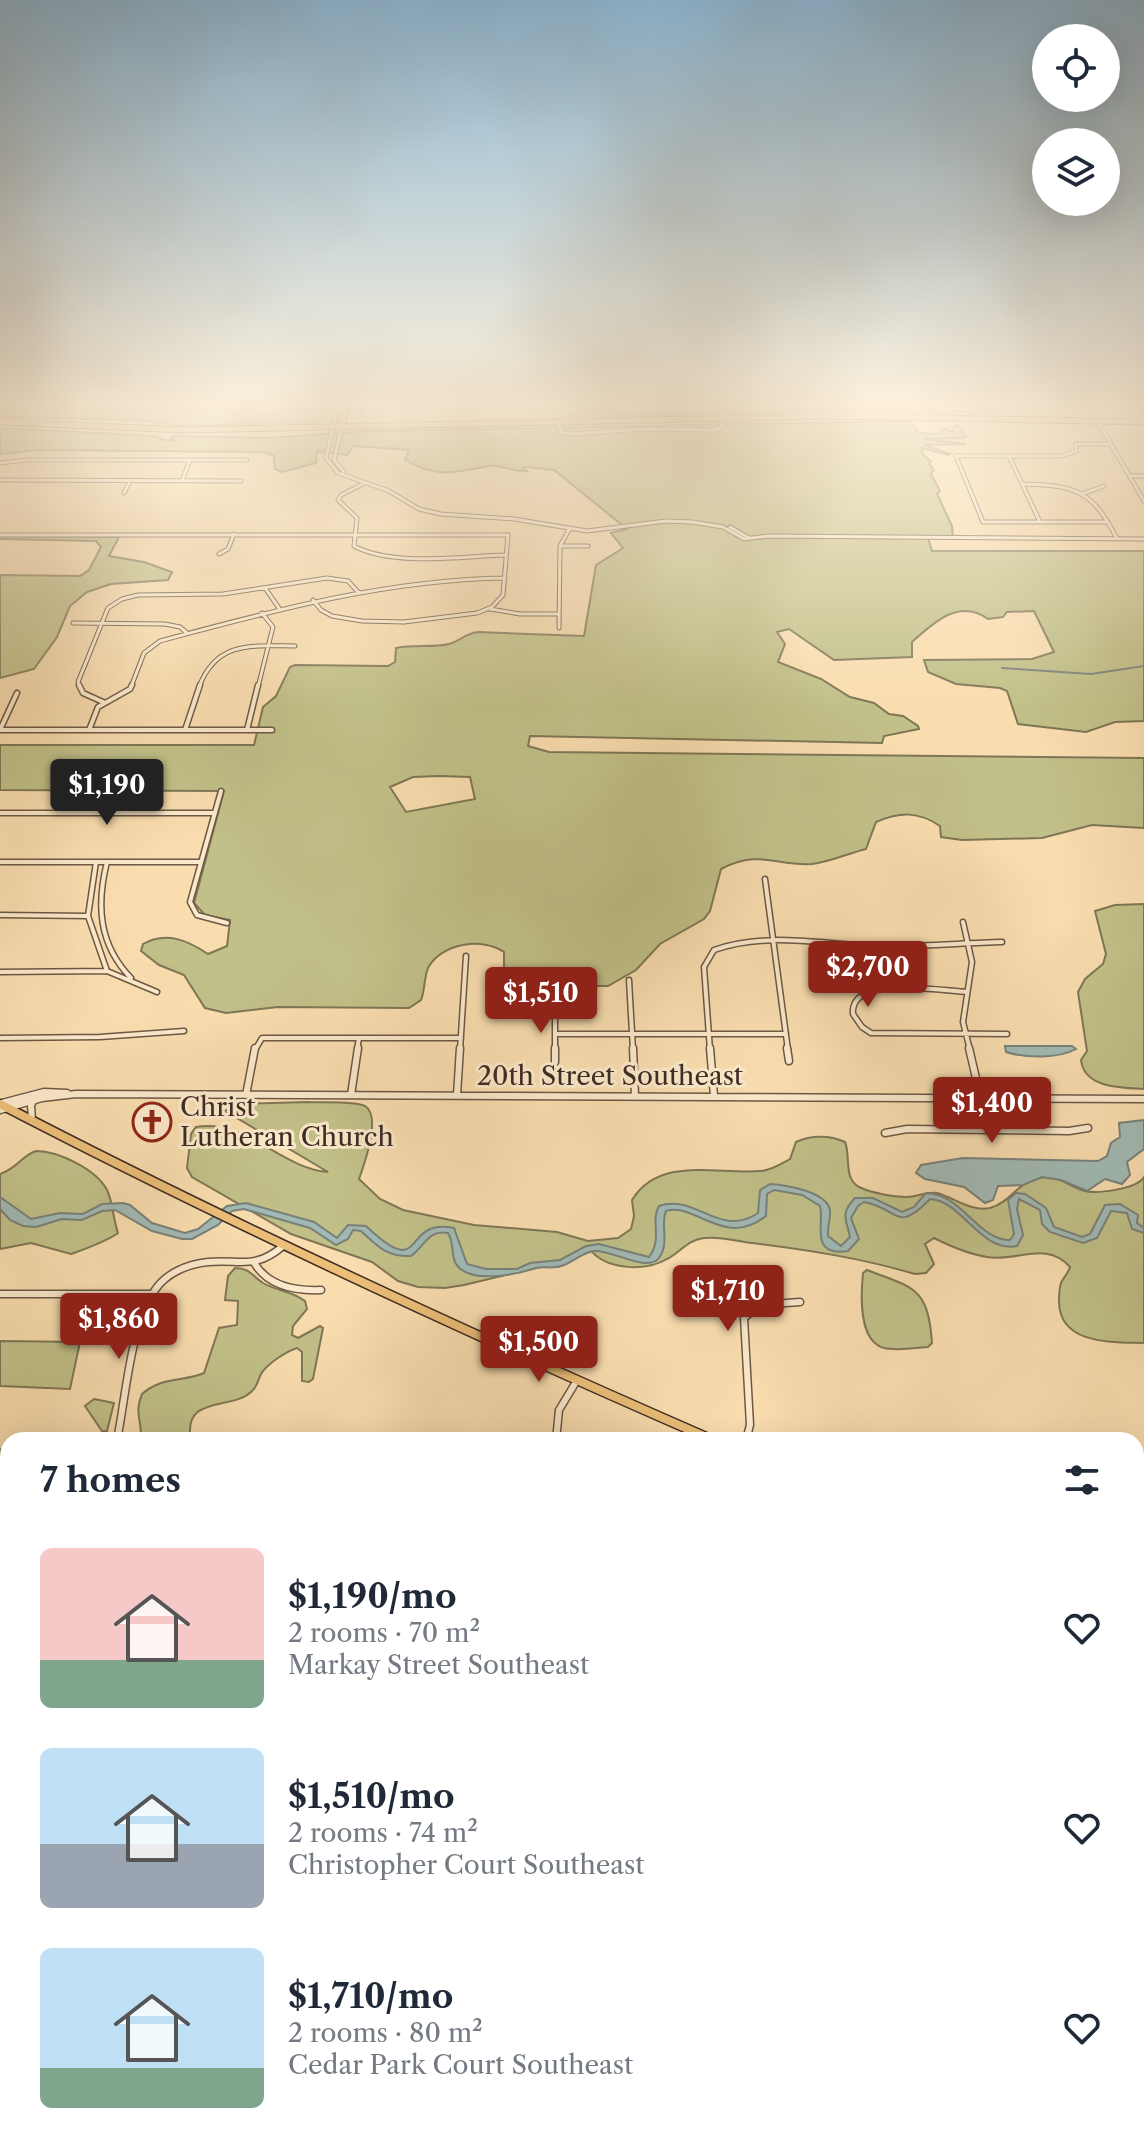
<!DOCTYPE html>
<html lang="en">
<head>
<meta charset="utf-8">
<style>
  :root { --surface:#fff; --page:#f2f2f3; --text:#1f2937; --muted:#747a83; --accent:#8f2418 }
  body { margin:0; font-family:"Libre Caslon Text",serif; background:var(--page); color:var(--text); height:100vh; display:flex; flex-direction:column; font-size:30px; white-space:nowrap }
  * { box-sizing:border-box; margin:0 }
  p { font-size:26px; color:var(--muted) }
  .icon { flex:none; width:44px; height:44px; fill:none; stroke:currentColor; stroke-width:2; stroke-linecap:round; stroke-linejoin:round }
  .map { position:relative; flex:1; overflow:hidden }
  .details { position:absolute; left:0px; top:1432px; width:1144px; height:712px; display:flex; flex-direction:column; background:var(--surface); border-radius:24px 24px 0 0; box-shadow:0 8px 32px #0002 }
  .details>* { flex:none }
  .fabs { position:absolute; left:1032px; top:24px; display:grid; gap:16px }
  .fabs a { display:grid; place-items:center; width:88px; height:88px; border-radius:50%; background:var(--surface); box-shadow:0 8px 32px #0002; font-size:40px }
  .price { position:absolute; translate:-50% -68px; padding:0 18px; border-radius:8px; background:var(--accent); color:#fff; font-size:26px; line-height:52px; filter:drop-shadow(0 2px 4px #0008) }
  .price::after { content:''; position:absolute; left:50%; top:48px; width:24px; height:18px; margin-left:-12px; background:inherit; clip-path:polygon(0 0,100% 0,50% 100%) }
  .price.active { background:#222; color:#fff }
  ul { padding:0; list-style:none }
  li { display:flex; align-items:center; gap:24px; height:200px; padding:0 40px }
  li span { display:grid; place-items:center; flex:none; width:224px; height:160px; border-radius:12px; color:#555 }
  li>.icon { margin-inline-start:auto }
  span .icon { width:96px; height:96px; fill:#fffc; stroke-width:1 }
  li b { font-size:34px }
  h2 { display:flex; justify-content:space-between; align-items:center; height:96px; padding:0 40px; font-size:34px }
  .map>svg:first-child { display:block }
  .green { fill:#c1c088; stroke:#7f7656; stroke-width:2; fill-rule:evenodd }
  .water { fill:#a1bab5; stroke:#79817b; stroke-width:2 }
  .lines { fill:none; stroke-linecap:round; stroke-linejoin:round }
  .stream-far1 { stroke:#79817b; stroke-width:2 }
  .stream { stroke:#79817b; stroke-width:3 }
  .minor-far3-casing { stroke:#6c5846; stroke-width:5 }
  .minor-far2-casing { stroke:#6c5846; stroke-width:7 }
  .minor-far1-casing { stroke:#6c5846; stroke-width:9 }
  .minor-casing { stroke:#6c5846; stroke-width:10 }
  .major-far2-casing { stroke:#3d2b23; stroke-width:7 }
  .major-far1-casing { stroke:#3d2b23; stroke-width:11 }
  .major-casing { stroke:#3d2b23; stroke-width:13 }
  .minor-far3 { stroke:#fbe9cb; stroke-width:3 }
  .minor-far2 { stroke:#fbe9cb; stroke-width:4 }
  .minor-far1 { stroke:#fbe9cb; stroke-width:6 }
  .minor { stroke:#fbe9cb; stroke-width:7 }
  .major-far2 { stroke:#ecbe78; stroke-width:5 }
  .major-far1 { stroke:#ecbe78; stroke-width:8 }
  .major { stroke:#ecbe78; stroke-width:10 }
  .labels { text-anchor:middle; dominant-baseline:central; stroke-width:6; stroke-linejoin:round; paint-order:stroke }
  .street-label { font-size:26px; fill:#3d2b23; stroke:#fbe9cb }
  .poi-label { font-size:26px; fill:#3d2b23; stroke:#fbe9cb; text-anchor:start }
</style>
</head>
<body>
<div class="map">
<svg width="1144" height="2144" viewBox="0 0 1144 2144">
  <rect width="100%" height="100%" fill="#f9ddaf"/>
  <filter id="stains"><feTurbulence type="fractalNoise" baseFrequency=".0025" numOctaves="4"/><feColorMatrix values="0 0 0 0 .2 0 0 0 0 .09 0 0 0 0 .02 0 0 0 .5 -.17"/></filter>
  <radialGradient id="worn" r=".72"><stop offset=".6" stop-color="#630" stop-opacity="0"/><stop offset="1" stop-color="#630" stop-opacity=".3"/></radialGradient>
  <path class="green" d="M0 407H235L259 411H316L277 407H330L321 411 326 413V420L317 422 182 426 140 420 0 417Z
    M577 407H716L717 414 568 416Z
    M726 407H1004L1006 413 866 410 736 414 729 413Z
    M906 421 911 422 919 433 939 434 945 429 953 432 955 426 960 427 966 436 964 438 923 439 966 444 924 445 950 454 948 455 921 448 923 455 931 461 929 464 934 470 931 474 940 491 937 494 952 526 953 538H928L932 551H1144V721L1115 722 1086 732 1018 724 1007 691 1000 688 956 684 928 672 924 660 1032 659 1054 652 1034 611 1007 612 1003 617 988 619C959 598 933 623 912 642V657L834 660 789 629 777 632 785 644 778 662 821 679 850 697 874 703 889 714 903 716 918 726 919 729 884 736 882 743 530 736 528 746 549 752 1144 758V828L1092 825 1042 838 962 840 941 837 940 826C918 811 900 812 876 822L866 849C849 853 830 862 812 864 775 866 759 849 721 869L710 911 704 919 660 944 636 970 608 986 533 985 509 995 504 993V952C483 937 441 943 428 968 424 978 425 990 421 1000L409 1008 278 1007 226 1013 205 1008 184 975 159 965 141 951 143 944C166 931 187 940 208 954L227 946 230 920 205 915 194 903 224 791 0 790V745H254L263 707 276 696 290 667 295 665 388 666 395 662 396 648C413 644 432 648 449 644 461 641 463 634 478 632L584 636 596 565 623 548 611 533 627 529 554 470 527 467 523 468 527 471C514 473 501 464 490 466 456 472 438 479 405 460L409 450 354 446 347 455 317 451 316 463 282 472 275 469 274 456 264 452 37 450 0 454V428L155 436 163 440H175L171 438 174 436 267 438 372 431ZM439 776 470 777 475 799 406 812 390 787 413 777Z
    M0 536 119 537 109 556 144 562 172 572 168 580 111 584 87 592 70 606 57 637 34 669 0 678V575L80 576 89 570 101 547 96 541 0 539Z
    M1144 904V1089C1121 1088 1084 1088 1081 1060L1087 1051 1078 992 1085 979 1103 964 1106 954 1095 911 1115 905Z
    M308 1102C321 1103 355 1101 365 1106 382 1116 364 1165 359 1179L380 1199 403 1210 474 1225 557 1232 588 1241 618 1238 631 1229 634 1216 632 1200C660 1155 718 1175 761 1171 772 1170 781 1164 790 1159L796 1142C811 1135 830 1135 845 1142 851 1156 843 1178 859 1187 871 1193 894 1197 907 1197 917 1197 927 1191 937 1193 955 1198 971 1212 990 1208 1015 1201 1021 1172 1053 1178 1064 1180 1072 1187 1082 1190 1095 1195 1137 1189 1144 1177V1343C1112 1342 1060 1345 1059 1302 1059 1297 1059 1289 1061 1283 1063 1278 1068 1274 1070 1267 1047 1240 1017 1262 987 1257 968 1254 950 1246 934 1238L925 1244 934 1264 926 1273 915 1274C861 1258 808 1250 752 1243 736 1241 720 1236 704 1238 687 1240 681 1252 667 1259 645 1272 604 1270 589 1248L556 1263 464 1285 445 1288 418 1287 398 1281 372 1262 291 1234 192 1177 187 1168 191 1134 196 1127C245 1118 282 1169 328 1172L225 1111 238 1104Z
    M36 1151C58 1151 96 1169 107 1190 113 1202 113 1219 118 1233 109 1240 83 1250 71 1254L31 1243 0 1249V1174C18 1168 21 1156 36 1151Z
    M235 1268C250 1268 252 1276 263 1283 277 1291 292 1291 305 1301L307 1309 293 1326 292 1335 298 1338 320 1326 323 1328 313 1379 309 1382 302 1381V1352L297 1348C285 1352 267 1364 261 1374 258 1380 257 1387 252 1391 233 1411 182 1394 191 1440H140C144 1424 133 1415 142 1394 163 1376 183 1382 204 1373L219 1328 237 1325 238 1301 225 1300 228 1276Z
    M867 1270C914 1288 928 1287 932 1343L928 1347C915 1348 897 1351 884 1348 858 1341 861 1293 863 1273Z
    M0 1341 80 1342 70 1389 0 1386Z
    M94 1399 114 1403 107 1431H102L85 1406Z
    M0 1449 8 1455V1608L0 1607Z
    M1136 1808 1144 1809V2144H1096L1092 2136H1136Z
    M0 1894H8V2079L0 2085Z
    M37 2136H168L166 2144H28Z"/>
  <path class="water" d="M1005 1046H1072L1076 1049C1058 1059 1025 1058 1006 1052Z
    M1144 1120V1149L1127 1162 1130 1175 1122 1184 1105 1179 1087 1191 1061 1180 1042 1177 1023 1185 998 1186 993 1200 985 1203 964 1187 925 1179 916 1173 921 1165 963 1158 1098 1161 1107 1156 1111 1143 1120 1137 1119 1123Z
    M770 1184C785 1185 826 1191 830 1210 831 1218 827 1227 828 1236L841 1246 850 1237C846 1218 840 1214 855 1198H873L902 1212 914 1207 926 1193C961 1193 979 1241 1010 1240L1014 1234 1008 1200 1016 1193 1025 1194 1046 1208 1054 1227 1082 1237 1090 1234 1105 1205 1120 1204 1138 1215 1137 1223 1144 1228V1233L1132 1229 1127 1213 1111 1211 1097 1238 1083 1243 1050 1232 1042 1224 1040 1210 1019 1199 1017 1209 1023 1235 1017 1246C980 1253 963 1201 930 1199 896 1234 900 1209 864 1202L858 1206 851 1218 859 1239 848 1251C808 1257 825 1222 820 1206L802 1195 774 1190 767 1194 766 1216C724 1249 696 1202 666 1211 660 1224 670 1243 659 1258 647 1273 611 1249 594 1251 582 1252 573 1263 561 1266 553 1269 544 1266 536 1268 518 1274 467 1286 455 1262 451 1253 454 1242 448 1233 428 1229 425 1246 411 1256 387 1257 377 1246 361 1231L353 1230 348 1239 336 1245 310 1228 244 1209 232 1211 218 1225 192 1239H182L152 1231 115 1210 102 1211 82 1220 62 1219 36 1227 23 1226 10 1220 0 1209V1197L31 1219 60 1213 83 1214 102 1204 123 1203 130 1205 152 1223 185 1233 198 1229 227 1206 246 1203 314 1222 337 1238 348 1225 366 1226C427 1284 400 1217 454 1228L467 1264 486 1269H517L530 1263 560 1260 586 1246 599 1244 649 1257C663 1239 650 1221 659 1206 696 1193 719 1239 758 1213L760 1190Z"/>
  <g class="lines">
    <path class="stream-far1" d="M360 407 363 416 373 418
      M1002 668 1091 674 1144 666"/>
    <path class="stream" d="M0 1532 8 1531
      M1136 1858 1137 1869 1144 1874"/>
    <defs>
      <path id="minor-far3" d="M1097 420 1144 501
        M558 421 561 432 571 434 644 429 715 430 722 427 720 407
        M332 430 326 458 338 473 389 491 419 509 441 514 514 519 587 531 666 521 692 522 723 527 744 539 768 536 1144 539
        M341 430 334 460 344 472
        M1009 456 1040 522
        M0 463 26 460H247
        M1131 476H1144
        M0 480 241 481
        M182 481 190 460
        M363 484 341 495 338 500 357 518 354 546C393 567 462 556 506 555
        M1022 484C1076 485 1093 491 1117 539
        M124 493 130 481
        M1082 494 1104 486
        M1108 522H983L956 456H1062L1076 451V444H1111
        M730 527 749 538
        M0 535H508L503 595 492 607 477 613 404 622 362 621 332 616 321 610 313 600
        M560 546H588
        M219 554 228 549 234 534
        M265 588 279 608
        M490 609 520 614H559
        M73 623 165 624 180 627 187 633
        M559 628 560 546 570 528
        M80 687 78 682 108 608 122 599 138 595 223 594 327 578 348 581 359 593
        M131 687 144 653 160 641C275 610 385 580 505 578
        M199 687C217 640 252 646 295 646
        M258 687 273 627 262 613"/>
      <path id="minor-far2" d="M79 685 83 693 103 702
        M0 730H272
        M0 730 17 693
        M89 730 98 707 130 689 132 685
        M185 730 200 685
        M247 730 258 685
        M221 791 190 902 197 915 227 923
        M0 813H215
        M0 862H200
        M96 862 88 916 107 971 157 992
        M107 862C96 906 99 945 131 978
        M765 879 788 1050
        M0 915 88 916
        M963 922 972 962 963 1022 970 1050
        M0 972 107 971
        M629 980 633 1050
        M967 992C942 991 849 974 853 1014L862 1027 871 1033 1007 1034
        M555 1008V1050
        M555 1034H786
        M0 1038 100 1037 184 1031
        M255 1050 262 1038H461
        M357 1050 359 1038
        M460 1050 466 956
        M710 1050 704 967 714 950C768 931 823 945 879 946 920 947 961 943 1002 942"/>
      <path id="minor-far1" d="M555 1048V1062
        M633 1048 635 1096
        M710 1048 714 1096
        M787 1048 789 1061
        M969 1048 988 1130
        M246 1095 255 1048
        M351 1095 358 1048
        M457 1095 460 1048
        M2 1103 44 1092 67 1093
        M0 1110 42 1098 76 1094 1144 1099
        M32 1120 31 1105 34 1100
        M885 1133 907 1129 1069 1131 1088 1128
        M255 1264C269 1287 296 1291 321 1290
        M0 1294H152
        M117 1440C126 1396 130 1328 155 1290 166 1273 188 1264 208 1262 241 1259 255 1270 283 1246
        M556 1440 559 1410 576 1382
        M746 1440 750 1425 744 1318 759 1305 800 1302"/>
      <path id="minor" d="M0 1828 8 1829
        M599 2136V2144
        M792 2136 820 2144"/>
      <path id="major-far2" d="M0 422 185 430 834 416 1144 422
        M332 428 338 407
        M342 428 346 407"/>
      <path id="major-far1" d="M0 1104C233 1225 472 1335 713 1440"/>
      <path id="major" d="M1136 1611 1144 1614"/>
    </defs>
    <use href="#minor-far3" class="minor-far3-casing"/>
    <use href="#minor-far2" class="minor-far2-casing"/>
    <use href="#minor-far1" class="minor-far1-casing"/>
    <use href="#minor" class="minor-casing"/>
    <use href="#major-far2" class="major-far2-casing"/>
    <use href="#major-far1" class="major-far1-casing"/>
    <use href="#major" class="major-casing"/>
    <use href="#minor-far3" class="minor-far3"/>
    <use href="#minor-far2" class="minor-far2"/>
    <use href="#minor-far1" class="minor-far1"/>
    <use href="#minor" class="minor"/>
    <use href="#major-far2" class="major-far2"/>
    <use href="#major-far1" class="major-far1"/>
    <use href="#major" class="major"/>
  </g>
  <linearGradient id="sky" x2="0" y2="1"><stop stop-color="#8bb6d4"/><stop offset="0.57" stop-color="#fcf0db"/><stop offset="1" stop-color="#fcf0db" stop-opacity="0"/></linearGradient>
  <rect width="1144" height="708" fill="url(#sky)"/>
  <defs>
    <symbol id="church-ring" viewBox="-11 -11 22 22"><circle r="9.5" fill="#fbe9cb" stroke="#8f2418" stroke-width="1.5"/><path d="M-1.2-6h2.4v3.5h3.3v2.4h-3.3V6h-2.4V-.1h-3.3v-2.4h3.3Z" fill="#8f2418"/></symbol>
  </defs>
  <g fill-rule="evenodd">
    <use href="#church-ring" x="130" y="1100" width="44" height="44"/>
  </g>
  <g class="labels">
    <g class="street-label">
      <text x="610" y="1076">20th Street Southeast</text>
    </g>
    <g class="poi-label">
      <text x="180" y="1107">Christ<tspan x="180" dy="30">Lutheran Church</tspan></text>
    </g>
  </g>
  <rect width="100%" height="100%" filter="url(#stains)"/>
  <rect width="100%" height="100%" fill="url(#worn)"/>
</svg>
<div class="fabs">
<a><svg class="icon" aria-label="locate" viewBox="0 0 24 24"><circle cx="12" cy="12" r="6"/><path d="M12 2v4M12 18v4M2 12h4M18 12h4"/></svg></a>
<a><svg class="icon" aria-label="layers" viewBox="0 0 24 24"><path d="M12 4l9 5-9 5-9-5zM3 14l9 5 9-5"/></svg></a>
</div>
<b class="price active" style="left:107px;top:827px">$1,190</b>
<b class="price" style="left:868px;top:1009px">$2,700</b>
<b class="price" style="left:541px;top:1035px">$1,510</b>
<b class="price" style="left:992px;top:1145px">$1,400</b>
<b class="price" style="left:728px;top:1333px">$1,710</b>
<b class="price" style="left:119px;top:1361px">$1,860</b>
<b class="price" style="left:539px;top:1384px">$1,500</b>
<section class="details">
<h2>7 homes<svg class="icon" aria-label="filters" viewBox="0 0 24 24"><path d="M4 7h16M4 17h16"/><circle cx="9" cy="7" r="2"/><circle cx="15" cy="17" r="2"/></svg></h2>
<ul>
<li><span style="background:linear-gradient(#f6c9c9 70%,#7fa58c 0)"><svg class="icon" aria-label="home" viewBox="0 0 24 24"><path d="M3 11l9-7 9 7M6 9v11h12V9"/></svg></span><div><b>$1,190/mo</b><p>2 rooms · 70 m²</p><p>Markay Street Southeast</p></div><svg class="icon" aria-label="heart" viewBox="0 0 24 24"><path d="M12 20l-8-8c-3-5 5-10 8-4 3-6 11-1 8 4z"/></svg></li>
<li><span style="background:linear-gradient(#bfe0f5 60%,#9aa5b1 0)"><svg class="icon" aria-label="home" viewBox="0 0 24 24"><path d="M3 11l9-7 9 7M6 9v11h12V9"/></svg></span><div><b>$1,510/mo</b><p>2 rooms · 74 m²</p><p>Christopher Court Southeast</p></div><svg class="icon" aria-label="heart" viewBox="0 0 24 24"><path d="M12 20l-8-8c-3-5 5-10 8-4 3-6 11-1 8 4z"/></svg></li>
<li><span style="background:linear-gradient(#bfe0f5 75%,#7fa58c 0)"><svg class="icon" aria-label="home" viewBox="0 0 24 24"><path d="M3 11l9-7 9 7M6 9v11h12V9"/></svg></span><div><b>$1,710/mo</b><p>2 rooms · 80 m²</p><p>Cedar Park Court Southeast</p></div><svg class="icon" aria-label="heart" viewBox="0 0 24 24"><path d="M12 20l-8-8c-3-5 5-10 8-4 3-6 11-1 8 4z"/></svg></li>
</ul>
</section>
</div>
</body>
</html>
